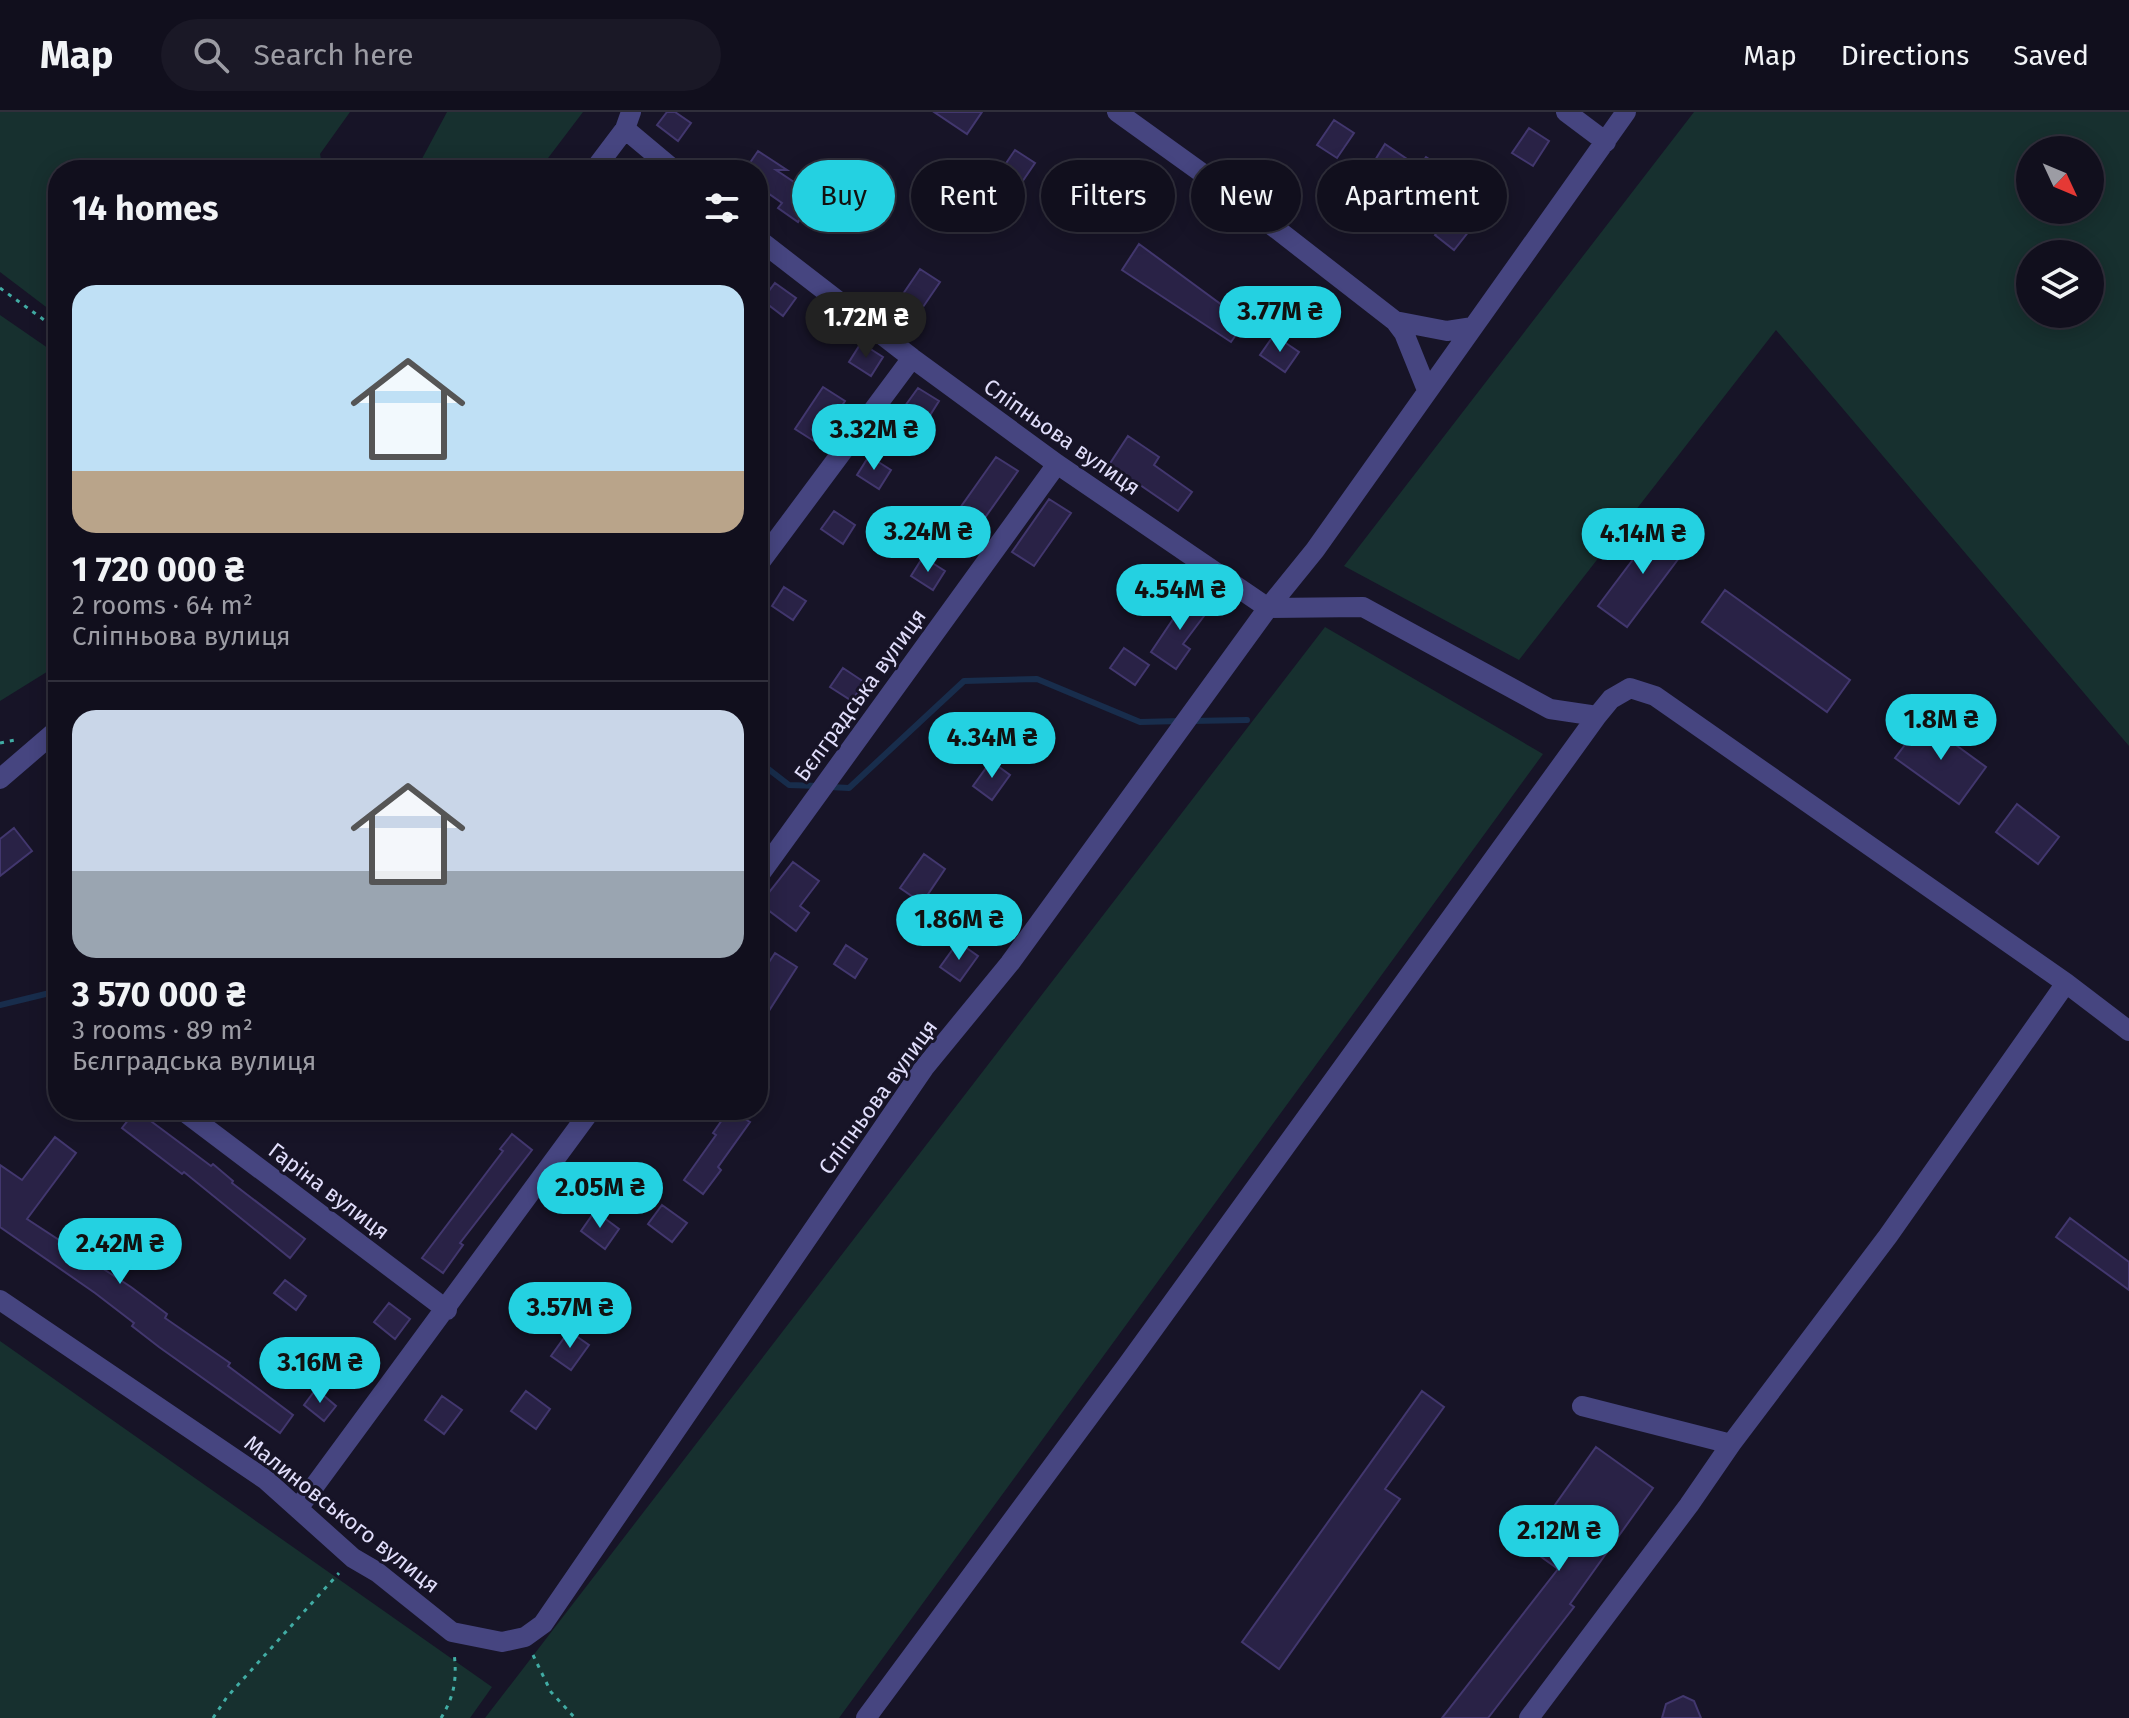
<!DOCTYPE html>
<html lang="en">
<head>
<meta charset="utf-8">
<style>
  :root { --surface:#110f1d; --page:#1a1826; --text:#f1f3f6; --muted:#9c9ca4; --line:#302f3b; --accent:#24d1e1 }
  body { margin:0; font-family:"Fira Sans",sans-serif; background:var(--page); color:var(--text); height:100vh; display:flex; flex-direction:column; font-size:30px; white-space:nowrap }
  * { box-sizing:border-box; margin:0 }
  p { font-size:26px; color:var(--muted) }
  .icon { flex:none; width:44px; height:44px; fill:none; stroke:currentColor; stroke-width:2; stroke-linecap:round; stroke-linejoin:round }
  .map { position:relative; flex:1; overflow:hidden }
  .sheet { position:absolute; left:48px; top:48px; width:720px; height:960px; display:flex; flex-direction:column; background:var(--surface); border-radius:32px; box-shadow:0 4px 20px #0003,0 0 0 2px var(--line) }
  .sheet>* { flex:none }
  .banner { position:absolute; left:792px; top:48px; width:760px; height:72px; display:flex; gap:16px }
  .needle { width:52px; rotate:134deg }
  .controls { position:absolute; left:2016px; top:24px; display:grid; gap:16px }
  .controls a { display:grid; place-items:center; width:88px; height:88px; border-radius:50%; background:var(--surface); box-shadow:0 4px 20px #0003,0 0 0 2px var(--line); font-size:40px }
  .price { position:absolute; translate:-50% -68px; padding:0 18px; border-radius:28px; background:var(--accent); color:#111; font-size:26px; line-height:52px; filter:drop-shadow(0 2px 4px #0008) }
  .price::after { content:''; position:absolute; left:50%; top:48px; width:24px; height:18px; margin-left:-12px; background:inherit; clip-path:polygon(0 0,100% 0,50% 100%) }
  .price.selected { background:#222; color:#fff }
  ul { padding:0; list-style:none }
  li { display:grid; align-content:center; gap:16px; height:424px; padding:0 24px }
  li+li { border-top:2px solid var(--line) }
  li span { display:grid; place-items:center; height:248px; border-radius:24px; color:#555 }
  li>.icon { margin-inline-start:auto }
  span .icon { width:144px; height:144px; fill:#fffc; stroke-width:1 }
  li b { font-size:34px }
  h2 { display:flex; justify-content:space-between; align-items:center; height:96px; padding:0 24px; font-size:34px }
  .pill { padding:0 28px; border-radius:36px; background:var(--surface); box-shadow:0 4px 20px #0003,0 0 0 2px var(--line); font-size:28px; line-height:72px }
  .pill.selected { background:var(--accent); color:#111 }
  header { display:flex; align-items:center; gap:48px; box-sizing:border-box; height:112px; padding:0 40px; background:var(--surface); border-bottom:2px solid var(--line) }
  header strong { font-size:38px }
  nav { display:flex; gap:44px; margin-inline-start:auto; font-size:28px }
  .search { width:560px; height:72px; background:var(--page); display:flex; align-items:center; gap:20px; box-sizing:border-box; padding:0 28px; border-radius:44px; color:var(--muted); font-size:30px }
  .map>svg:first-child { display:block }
  .green { fill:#17302f; fill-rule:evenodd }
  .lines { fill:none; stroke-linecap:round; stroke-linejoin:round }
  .stream { stroke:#182d4c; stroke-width:6 }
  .building { fill:#292246; stroke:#42376e; stroke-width:2 }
  .path { stroke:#41aca4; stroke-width:3; stroke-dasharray:4 6; stroke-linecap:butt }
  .minor { stroke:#464580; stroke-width:20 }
  .labels { text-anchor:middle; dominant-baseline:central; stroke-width:6; stroke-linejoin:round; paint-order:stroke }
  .street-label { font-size:22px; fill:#e1defb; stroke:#171427 }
</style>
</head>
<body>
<header>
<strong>Map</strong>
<div class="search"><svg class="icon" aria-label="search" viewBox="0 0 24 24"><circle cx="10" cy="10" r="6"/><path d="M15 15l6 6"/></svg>Search here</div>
<nav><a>Map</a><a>Directions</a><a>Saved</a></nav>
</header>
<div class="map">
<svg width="2129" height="1606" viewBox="0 0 2129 1606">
  <rect width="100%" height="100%" fill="#171427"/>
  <path class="green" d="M0 0H350L320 42 323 58H58V204L0 160Z
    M447 0H583L539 58H416Z
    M1694 0H2129V634L1776 218 1519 548 1344 454ZM2030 38H2090V98H2030ZM2030 142H2090V202H2030Z
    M0 203 58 243V553L0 589Z
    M1325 515 1543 642 839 1606H485Z
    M0 1229 492 1575 470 1606H0Z"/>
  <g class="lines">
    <path class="stream" d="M1191 609 1247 608
      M758 649 789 673 819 674
      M830 675 849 676 964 569 1037 567 1140 610 1180 609
      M0 893 58 879"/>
  </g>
  <path class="building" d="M667 0H675L691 11 678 29 657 13Z
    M934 0H982L967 22Z
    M1334 8 1354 21 1337 46 1317 33Z
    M1529 16 1549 29 1533 54 1512 41Z
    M1385 32 1419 55 1426 45 1446 58 1429 83 1396 61 1389 71 1369 58Z
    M1015 38 1035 51 1018 76 998 63Z
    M758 39 787 58H776L815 84 798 110 778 96 782 91 762 77 758 83V58H745Z
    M1462 89 1481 104 1454 138 1435 123Z
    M1139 132 1245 210 1231 230 1122 158Z
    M920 157 940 170 923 195 903 182Z
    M775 171 796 186 783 204 762 188Z
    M1274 223 1299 240 1285 260 1260 243Z
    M861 231 883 245 871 264 849 250Z
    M823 275 845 289 817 331 795 317Z
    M918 276 939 289 927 308 905 294Z
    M1128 324 1159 345 1154 353 1192 380 1178 399 1140 373 1138 377 1107 356Z
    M869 344 891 358 879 377 857 363Z
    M996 345 1018 359 977 417 955 403Z
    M1049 387 1071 401 1034 454 1012 440Z
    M915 396 937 410 924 429 903 415Z
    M834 399 855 413 843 432 821 417Z
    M1659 413 1688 434 1627 515 1598 494Z
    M923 445 945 459 933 478 911 464Z
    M784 475 806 489 793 508 772 494Z
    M1725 478 1850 568 1827 600 1702 510Z
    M1190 482 1210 496 1183 532 1190 537 1176 557 1151 540Z
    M1124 536 1149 553 1135 573 1110 556Z
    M843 556 864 570 852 589 830 575Z
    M1923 609 1986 655 1959 692 1895 646Z
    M991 649 1010 663 992 688 973 674Z
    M2017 692 2059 725 2038 752 1996 720Z
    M14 716 32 739 0 764V727Z
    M924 742 945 757 922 791 900 776Z
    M793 750 819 769 800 794 809 801 796 819 760 792Z
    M958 830 978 844 960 869 940 855Z
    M846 833 867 847 855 866 834 852Z
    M775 841 797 855 758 916V867Z
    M136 998 211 1054 213 1052 233 1069 232 1071 305 1127 290 1146 184 1060 182 1062 122 1016Z
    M729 998 750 1010 718 1055 721 1058 703 1082 684 1068 716 1023 713 1021Z
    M512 1022 532 1038 460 1131 463 1133 443 1161 422 1146 503 1039 500 1037Z
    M55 1025 76 1041 27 1107 131 1175 167 1202 165 1206 230 1251 228 1254 293 1303 280 1321 159 1235 132 1214 134 1211 95 1181 0 1115V1053L22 1068Z
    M662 1093 687 1111 672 1130 648 1112Z
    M595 1099 619 1117 605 1137 581 1119Z
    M2070 1106 2129 1150V1178L2056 1125Z
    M285 1168 306 1184 296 1198 274 1181Z
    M389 1191 410 1207 395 1227 374 1210Z
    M569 1219 589 1233 571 1258 551 1244Z
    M316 1277 336 1294 324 1309 304 1293Z
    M526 1279 550 1297 536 1317 511 1299Z
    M1422 1279 1444 1295 1385 1377 1400 1387 1279 1557 1242 1530Z
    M442 1284 462 1298 444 1322 425 1308Z
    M1596 1335 1653 1376 1570 1492 1574 1495 1488 1606H1442L1558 1457 1526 1434Z
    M1683 1584 1694 1589 1701 1606H1662L1666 1592Z"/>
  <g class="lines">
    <path class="path" d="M0 176 58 218
      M0 631 15 628
      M533 1543 551 1580 575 1606
      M213 1606 227 1585 339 1461
      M441 1606C455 1583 457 1566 454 1540"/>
    <path class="minor" d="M1117 0 1234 84 1395 209 1404 221 1427 278
      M1566 0 1606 30
      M625 17 674 58
      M594 58 625 17 631 0
      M758 127 912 246 1057 352 1268 496 1363 495 1550 597 1597 604
      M1395 209 1447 219 1473 215
      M758 453 912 246
      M0 667 58 617
      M758 765 1057 352
      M182 998 447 1198
      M0 1188 266 1368 353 1446 377 1460 452 1520 502 1530 525 1525 543 1512 924 956 1010 851 1268 496 1315 438 1626 0
      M1582 1294 1731 1332 1888 1124 2066 871
      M299 1395 591 998
      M866 1606 1128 1252 1597 604 1611 587 1630 576 1655 584 2066 871 2129 919
      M1529 1606 1689 1393 1731 1332"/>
  </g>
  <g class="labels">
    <g class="street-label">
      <text transform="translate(1062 325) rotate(35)">Сліпньова вулиця</text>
      <text transform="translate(860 583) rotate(-54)">Бєлградська вулиця</text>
      <text transform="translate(878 985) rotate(-54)">Сліпньова вулиця</text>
      <text transform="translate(329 1079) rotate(37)">Гаріна вулиця</text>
      <text transform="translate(342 1402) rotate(38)">Малиновського вулиця</text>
    </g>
  </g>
</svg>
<div class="controls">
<a><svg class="needle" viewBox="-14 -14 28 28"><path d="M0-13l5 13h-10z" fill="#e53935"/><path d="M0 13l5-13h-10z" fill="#9c9ca4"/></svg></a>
<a><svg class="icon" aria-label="layers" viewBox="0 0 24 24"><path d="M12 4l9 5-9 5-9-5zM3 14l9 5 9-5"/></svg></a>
</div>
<b class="price" style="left:1280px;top:242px">3.77M ₴</b>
<b class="price selected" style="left:866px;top:248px">1.72M ₴</b>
<b class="price" style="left:874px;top:360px">3.32M ₴</b>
<b class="price" style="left:928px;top:462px">3.24M ₴</b>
<b class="price" style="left:1643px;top:464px">4.14M ₴</b>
<b class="price" style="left:1180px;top:520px">4.54M ₴</b>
<b class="price" style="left:1941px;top:650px">1.8M ₴</b>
<b class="price" style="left:992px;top:668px">4.34M ₴</b>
<b class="price" style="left:959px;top:850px">1.86M ₴</b>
<b class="price" style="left:600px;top:1118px">2.05M ₴</b>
<b class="price" style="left:120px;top:1174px">2.42M ₴</b>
<b class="price" style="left:570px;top:1238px">3.57M ₴</b>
<b class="price" style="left:320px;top:1293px">3.16M ₴</b>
<b class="price" style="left:1559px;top:1461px">2.12M ₴</b>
<div class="banner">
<a class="pill selected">Buy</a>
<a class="pill">Rent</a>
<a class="pill">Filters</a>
<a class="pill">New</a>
<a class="pill">Apartment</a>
</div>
<section class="sheet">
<h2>14 homes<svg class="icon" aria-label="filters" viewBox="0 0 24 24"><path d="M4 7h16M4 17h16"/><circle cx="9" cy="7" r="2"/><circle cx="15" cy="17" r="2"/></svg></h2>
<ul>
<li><span style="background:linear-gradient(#bfe0f5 75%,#b9a48a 0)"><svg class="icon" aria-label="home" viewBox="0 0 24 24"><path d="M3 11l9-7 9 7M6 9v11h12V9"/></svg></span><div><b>1 720 000 ₴</b><p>2 rooms · 64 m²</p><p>Сліпньова вулиця</p></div></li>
<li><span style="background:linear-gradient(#c9d6e8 65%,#9aa5b1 0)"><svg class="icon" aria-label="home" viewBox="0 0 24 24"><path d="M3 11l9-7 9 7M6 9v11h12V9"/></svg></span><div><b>3 570 000 ₴</b><p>3 rooms · 89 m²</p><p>Бєлградська вулиця</p></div></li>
</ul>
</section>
</div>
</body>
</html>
